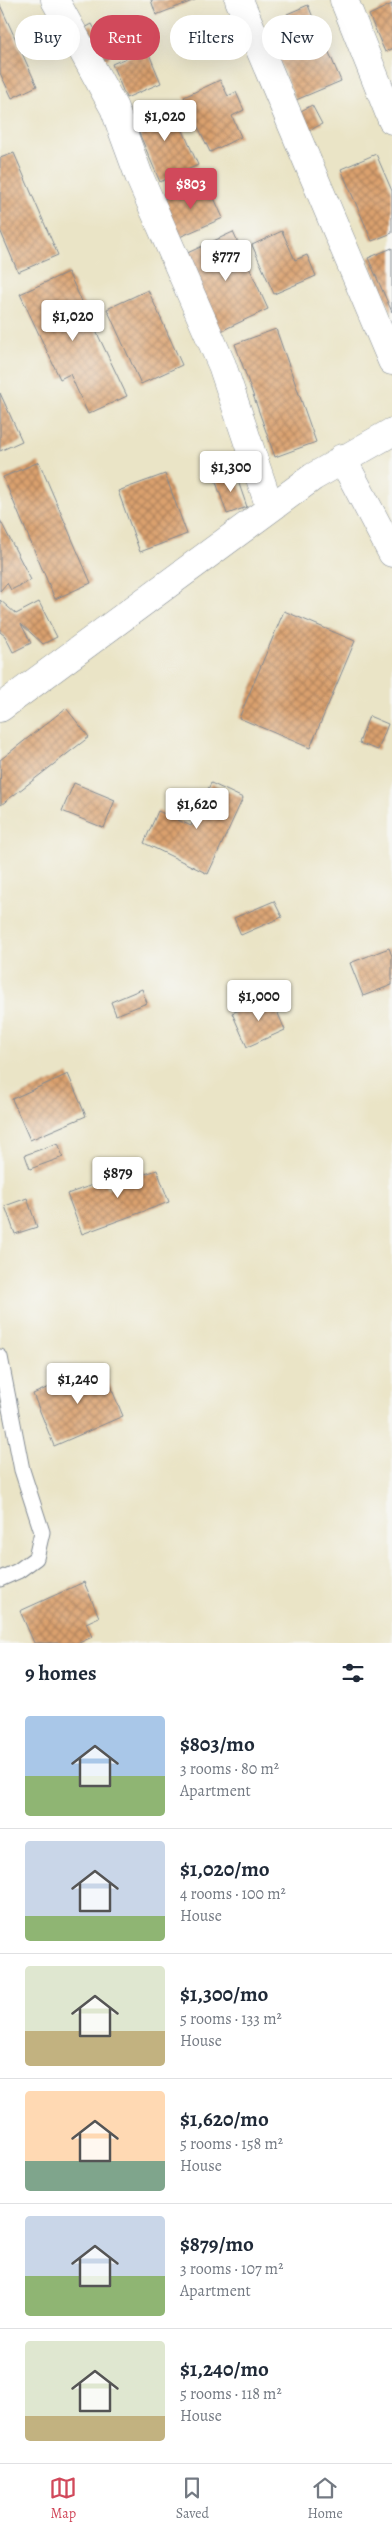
<!DOCTYPE html>
<html lang="en">
<head>
<meta charset="utf-8">
<style>
  :root { --surface:#fff; --page:#f2f2f3; --text:#1f2937; --muted:#747a83; --line:#e0e1e3; --accent:#d1495b }
  body { margin:0; font-family:Alegreya,serif; background:var(--page); color:var(--text); height:100vh; display:flex; flex-direction:column; font-size:19px; white-space:nowrap }
  * { box-sizing:border-box; margin:0 }
  p { font-size:16px; color:var(--muted) }
  .icon { flex:none; width:28px; height:28px; fill:none; stroke:currentColor; stroke-width:2; stroke-linecap:round; stroke-linejoin:round }
  .map { position:relative; height:1643px; overflow:hidden }
  .panel { display:flex; flex-direction:column; background:var(--surface); flex:1 }
  .panel>* { flex:none }
  .guide { position:absolute; left:15px; top:15px; width:362px; height:45px; display:flex; gap:10px }
  .price { position:absolute; translate:-50% -42px; padding:0 11px; border-radius:5px; background:#fff; color:#222; font-size:16px; line-height:32px; filter:drop-shadow(0 1px 2px #0008) }
  .price::after { content:''; position:absolute; left:50%; top:30px; width:15px; height:11px; margin-left:-8px; background:inherit; clip-path:polygon(0 0,100% 0,50% 100%) }
  .price.current { background:var(--accent); color:#fff }
  ul { padding:0; list-style:none }
  li { display:flex; align-items:center; gap:15px; height:125px; padding:0 25px }
  li+li { border-top:1px solid var(--line) }
  li span { display:grid; place-items:center; flex:none; width:140px; height:100px; border-radius:5px; color:#555 }
  li>.icon { margin-inline-start:auto }
  span .icon { width:60px; height:60px; fill:#fffc; stroke-width:1 }
  li b { font-size:21px }
  h2 { display:flex; justify-content:space-between; align-items:center; height:60px; padding:0 25px; font-size:21px }
  .pill { padding:0 18px; border-radius:22px; background:var(--surface); box-shadow:0 5px 20px #0002; font-size:18px; line-height:45px }
  .pill.current { background:var(--accent); color:#fff }
  .tab-bar { display:flex; justify-content:space-around; align-items:center; height:70px; border-top:1px solid var(--line); background:var(--surface); font-size:14px; color:var(--muted) }
  .tab-bar a { display:grid; justify-items:center; gap:2px }
  .tab-bar .current { color:var(--accent) }
  .map>svg:first-child { display:block }
  .building { fill:url(#building-cross-hatch) }
  .lines { fill:none; stroke-linecap:round; stroke-linejoin:round }
  .service-casing { stroke:#828a92; stroke-width:17 }
  .minor-casing { stroke:#828a92; stroke-width:29 }
  .service { stroke:#fff; stroke-width:15 }
  .minor { stroke:#fff; stroke-width:28 }
</style>
</head>
<body>
<div class="map">
<svg width="392" height="1643" viewBox="0 0 392 1643">
  <defs>
    <pattern id="building-cross-hatch" width="8" height="8" patternUnits="userSpaceOnUse" patternTransform="scale(1.25)"><rect width="8" height="8" fill="#daa06d"/><path d="M0 0l8 8M0 8l8-8" fill="none" stroke="#b0835d"/></pattern>
  </defs>
  <rect width="100%" height="100%" fill="#f6f6f2"/>
  <filter id="ink" filterUnits="userSpaceOnUse"><feTurbulence type="fractalNoise" baseFrequency=".02" numOctaves="2"/><feDisplacementMap in="SourceGraphic" scale="10" xChannelSelector="R" yChannelSelector="G"/><feConvolveMatrix kernelMatrix="1 2 1 2 8 2 1 2 1" color-interpolation-filters="sRGB"/></filter>
  <filter id="wash" filterUnits="userSpaceOnUse"><feTurbulence type="fractalNoise" baseFrequency=".0096" numOctaves="4" result="noise"/><feDisplacementMap in="SourceGraphic" scale="20" xChannelSelector="R" yChannelSelector="G"/><feGaussianBlur stdDeviation="1.12" result="paint"/><feColorMatrix in="noise" values="0 0 0 0 0 0 0 0 0 0 0 0 0 0 0 0 0 1.4 0 .05"/><feComposite in="paint" operator="in"/></filter>
  <g filter="url(#wash)">
    <rect width="100%" height="100%" fill="#eae4c6"/>
    <g id="blocks">
      <path class="building" d="M151 0H195L156 15Z
        M392 4V49L385 52 369 15Z
        M0 5 37 86 12 98 0 73Z
        M308 5 318 30 297 38 287 14Z
        M92 24 110 57 93 67 74 34Z
        M320 31 341 81 296 100 275 50Z
        M147 49 161 83 126 98 112 64Z
        M220 80 228 96 236 92 244 110 232 116 241 137 210 152 184 97Z
        M171 103 198 165 160 182 133 119Z
        M312 105 322 124 298 136 288 118Z
        M14 153 58 255 18 272 0 230V158Z
        M376 154 392 191V233L372 241 341 169Z
        M206 180 223 218 175 239 158 202Z
        M282 231 295 260 307 255 316 276 274 294 252 245Z
        M233 232 268 309 219 332 183 255Z
        M392 248V312L368 258Z
        M68 272 127 396 88 414 70 374 60 379 20 294Z
        M148 290 182 365 141 384 107 309Z
        M276 329 316 442 275 457 235 344Z
        M0 393 22 441 0 451Z
        M39 462 91 583 55 599 3 477Z
        M235 472 247 507 227 514 215 479Z
        M165 474 187 534 140 552 118 491Z
        M0 520 31 580 11 590 7 583 0 591Z
        M0 600 16 614 39 602 57 637 43 644 21 624 31 643 13 652 5 636 0 632Z
        M284 611 355 641 310 748 239 718Z
        M66 708 89 737 1 805 0 760Z
        M369 716 388 724 378 750 359 743Z
        M74 783 115 800 104 828 62 811Z
        M211 783 243 798 208 874 144 843 158 811 191 826Z
        M274 901 282 917 241 935 234 918Z
        M389 948 392 956V985L363 996 350 963Z
        M142 989 147 1003 116 1015 111 1002Z
        M271 997 285 1030 247 1047 232 1013Z
        M68 1074 86 1116 30 1140 12 1099Z
        M58 1143 63 1157 30 1169 25 1155Z
        M141 1162 145 1174 157 1170 169 1202 82 1234 67 1194 104 1181 107 1189 127 1182 122 1169Z
        M27 1198 37 1227 15 1234 5 1206Z
        M101 1364 123 1416 54 1446 33 1394Z
        M84 1582 99 1617 86 1623 92 1637 79 1643H34L20 1611Z"/>
    </g>
  </g>
  <g filter="url(#ink)">
    <use href="#blocks" fill-opacity="0" stroke="#828a92" stroke-width="1"/>
    <g class="lines">
      <defs>
        <path id="service" d="M0 1357 22 1470 42 1532 36 1558 18 1571 0 1579"/>
        <path id="minor" d="M55 0 114 108 139 176 222 365 270 508
          M239 0 392 361
          M344 0 392 120
          M342 458 392 553
          M0 708 313 477 392 432"/>
      </defs>
      <use href="#service" class="service-casing"/>
      <use href="#minor" class="minor-casing"/>
      <use href="#service" class="service"/>
      <use href="#minor" class="minor"/>
    </g>
  </g>
</svg>
<b class="price" style="left:165px;top:142px">$1,020</b>
<b class="price current" style="left:191px;top:210px">$803</b>
<b class="price" style="left:226px;top:282px">$777</b>
<b class="price" style="left:73px;top:342px">$1,020</b>
<b class="price" style="left:231px;top:493px">$1,300</b>
<b class="price" style="left:197px;top:830px">$1,620</b>
<b class="price" style="left:259px;top:1022px">$1,000</b>
<b class="price" style="left:118px;top:1199px">$879</b>
<b class="price" style="left:78px;top:1405px">$1,240</b>
<div class="guide">
<a class="pill">Buy</a>
<a class="pill current">Rent</a>
<a class="pill">Filters</a>
<a class="pill">New</a>
</div>
</div>
<section class="panel">
<h2>9 homes<svg class="icon" aria-label="filters" viewBox="0 0 24 24"><path d="M4 7h16M4 17h16"/><circle cx="9" cy="7" r="2"/><circle cx="15" cy="17" r="2"/></svg></h2>
<ul>
<li><span style="background:linear-gradient(#a9c7e8 60%,#8fb573 0)"><svg class="icon" aria-label="home" viewBox="0 0 24 24"><path d="M3 11l9-7 9 7M6 9v11h12V9"/></svg></span><div><b>$803/mo</b><p>3 rooms · 80 m²</p><p>Apartment</p></div></li>
<li><span style="background:linear-gradient(#c9d6e8 75%,#8fb573 0)"><svg class="icon" aria-label="home" viewBox="0 0 24 24"><path d="M3 11l9-7 9 7M6 9v11h12V9"/></svg></span><div><b>$1,020/mo</b><p>4 rooms · 100 m²</p><p>House</p></div></li>
<li><span style="background:linear-gradient(#dfe7d0 65%,#c2b280 0)"><svg class="icon" aria-label="home" viewBox="0 0 24 24"><path d="M3 11l9-7 9 7M6 9v11h12V9"/></svg></span><div><b>$1,300/mo</b><p>5 rooms · 133 m²</p><p>House</p></div></li>
<li><span style="background:linear-gradient(#ffd9b3 70%,#7fa58c 0)"><svg class="icon" aria-label="home" viewBox="0 0 24 24"><path d="M3 11l9-7 9 7M6 9v11h12V9"/></svg></span><div><b>$1,620/mo</b><p>5 rooms · 158 m²</p><p>House</p></div></li>
<li><span style="background:linear-gradient(#c9d6e8 60%,#8fb573 0)"><svg class="icon" aria-label="home" viewBox="0 0 24 24"><path d="M3 11l9-7 9 7M6 9v11h12V9"/></svg></span><div><b>$879/mo</b><p>3 rooms · 107 m²</p><p>Apartment</p></div></li>
<li><span style="background:linear-gradient(#dfe7d0 75%,#c2b280 0)"><svg class="icon" aria-label="home" viewBox="0 0 24 24"><path d="M3 11l9-7 9 7M6 9v11h12V9"/></svg></span><div><b>$1,240/mo</b><p>5 rooms · 118 m²</p><p>House</p></div></li>
</ul>
</section>
<nav class="tab-bar">
<a class="current"><svg class="icon" aria-label="map" viewBox="0 0 24 24"><path d="M3 6l6-2 6 2 6-2v14l-6 2-6-2-6 2zM9 4v14M15 6v14"/></svg>Map</a>
<a><svg class="icon" aria-label="saved" viewBox="0 0 24 24"><path d="M7 4h10v16l-5-4-5 4z"/></svg>Saved</a>
<a><svg class="icon" aria-label="home" viewBox="0 0 24 24"><path d="M3 11l9-7 9 7M6 9v11h12V9"/></svg>Home</a>
</nav>
</body>
</html>
